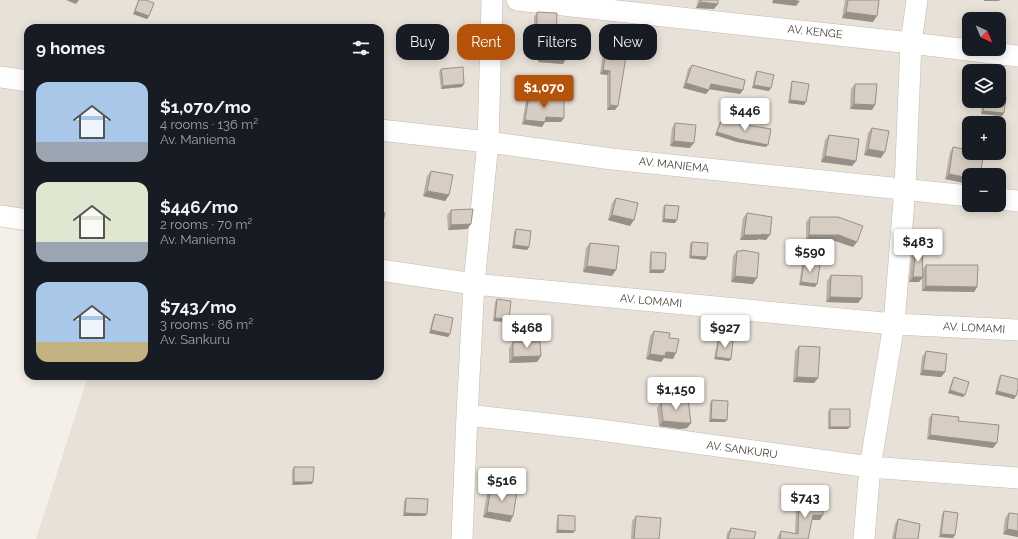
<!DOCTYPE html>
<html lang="en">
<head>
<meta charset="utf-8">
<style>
  :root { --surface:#171b24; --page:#242831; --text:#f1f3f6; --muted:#9ea1a6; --accent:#b45309 }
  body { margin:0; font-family:Raleway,sans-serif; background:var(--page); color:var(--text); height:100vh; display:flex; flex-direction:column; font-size:15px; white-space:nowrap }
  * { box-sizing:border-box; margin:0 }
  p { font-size:13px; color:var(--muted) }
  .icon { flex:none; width:22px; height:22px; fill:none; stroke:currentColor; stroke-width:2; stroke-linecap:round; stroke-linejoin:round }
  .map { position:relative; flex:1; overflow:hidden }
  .side { position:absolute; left:24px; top:24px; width:360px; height:356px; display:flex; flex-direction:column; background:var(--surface); border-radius:12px; box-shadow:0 2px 10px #0003 }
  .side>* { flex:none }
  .banner { position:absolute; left:396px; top:24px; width:380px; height:36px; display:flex; gap:8px }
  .needle { width:26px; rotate:136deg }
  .tools { position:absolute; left:962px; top:12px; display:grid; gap:8px }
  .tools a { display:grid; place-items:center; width:44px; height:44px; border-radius:8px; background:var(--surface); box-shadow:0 2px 10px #0003; font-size:20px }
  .price { position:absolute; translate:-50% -34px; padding:0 9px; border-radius:4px; background:#fff; color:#222; font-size:13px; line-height:26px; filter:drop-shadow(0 1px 2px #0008) }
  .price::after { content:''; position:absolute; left:50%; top:24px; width:12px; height:9px; margin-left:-6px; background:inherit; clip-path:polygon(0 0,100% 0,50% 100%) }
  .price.selected { background:var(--accent); color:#fff }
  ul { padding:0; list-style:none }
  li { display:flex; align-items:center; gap:12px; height:100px; padding:0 12px }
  li span { display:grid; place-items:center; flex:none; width:112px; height:80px; border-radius:12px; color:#555 }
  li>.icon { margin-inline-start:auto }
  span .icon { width:48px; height:48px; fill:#fffc; stroke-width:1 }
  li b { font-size:17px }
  h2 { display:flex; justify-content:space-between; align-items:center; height:48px; padding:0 12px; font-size:17px }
  .chip { padding:0 14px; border-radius:12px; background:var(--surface); box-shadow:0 2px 10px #0003; font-size:14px; line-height:36px }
  .chip.selected { background:var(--accent); color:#fff }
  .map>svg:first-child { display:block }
  .residential { fill:#e8e1d8; fill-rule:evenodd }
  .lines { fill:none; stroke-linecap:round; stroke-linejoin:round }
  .street-casing { stroke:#c2b9af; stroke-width:22 }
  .street { stroke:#fff; stroke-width:21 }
  .wall { fill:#bab0a7 }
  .shaded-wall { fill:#979088 }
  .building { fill:#d8cdc2; stroke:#979088 }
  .labels { text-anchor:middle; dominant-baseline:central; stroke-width:3; stroke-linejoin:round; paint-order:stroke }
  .street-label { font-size:11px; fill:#484038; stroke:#fff }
</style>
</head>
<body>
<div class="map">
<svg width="1018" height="539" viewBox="0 0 1018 539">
  <rect width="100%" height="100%" fill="#f4f0e9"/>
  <path class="residential" d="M0 0H1018V539H36L88 376H380V28H28V231L0 226ZM969 19H999V49H969ZM969 71H999V101H969ZM969 123H999V153H969ZM969 175H999V205H969Z"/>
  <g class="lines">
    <defs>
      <path id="street" d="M517 0 911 43 1018 56
        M0 77 28 81
        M380 130 488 142 612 159 969 196
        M999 199 1018 201
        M0 216 28 220
        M380 270 474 284 894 324 1018 330
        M467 415 593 429 870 467 1018 478
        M462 539 467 415 474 284 488 142 492 0
        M864 539 870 467 894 324 905 188 911 43 917 0"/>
    </defs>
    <use href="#street" class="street-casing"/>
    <use href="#street" class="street"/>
  </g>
  <path class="wall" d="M138 0H146L149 16 147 19 133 14Z
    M698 0H718L714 9 696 8Z
    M845 0H879L873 22 842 18Z
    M537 12 566 59 563 64 538 62 540 31H534V17Z
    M607 46 615 110H607V75L600 74 603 51Z
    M692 65 743 90 740 94 710 89 706 94 683 88 688 69Z
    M441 69 462 87 441 89 439 72Z
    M757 71 769 91 752 88 755 74Z
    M792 81 806 102 804 105 788 103 791 84Z
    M855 84 872 110 850 109 851 89Z
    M529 95 561 122H545L542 127 522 124 526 100Z
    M982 101H999L1004 113 1002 116 981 114Z
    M722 119 766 147 737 142 715 135 720 121Z
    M675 123 690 148 670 146 672 128Z
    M872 128 881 158 864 155 868 133Z
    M829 135 856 161 852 166 821 162 825 140Z
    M953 147 969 175V184L945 179 950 152Z
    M431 171 449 195 445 201 423 196 427 176Z
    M616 198 630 226 608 220 612 203Z
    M665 205 675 223 662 222 663 207Z
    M451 210 471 224 467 229 448 230 447 215Z
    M747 213 766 240 758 239V240H740L743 218Z
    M810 217 853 247 835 241 806 240V222Z
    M516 229 529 247 527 250 512 248 514 232Z
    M692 242 707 257 705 260 689 258 690 244Z
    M590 243 612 276 583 272 586 248Z
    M916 246 923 269 926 265 977 287 974 292 922 291V278L919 282H909L912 251Z
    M742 250 753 284 731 282 733 256 737 251H741Z
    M651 252 665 270 663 273H649L650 255Z
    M804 262 817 284 815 287 799 285 802 265Z
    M831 275 858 303 826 302 827 281Z
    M497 299 509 319 507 322 493 321 495 302Z
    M435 314 450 334 448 337 429 333 433 317Z
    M654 331 669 338 673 359 664 358 661 362 646 359 650 336Z
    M719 339 731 359 729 361 714 359 717 342Z
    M513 342 541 356 537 362 509 363V348Z
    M799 346 818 378 814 383 793 382 795 351Z
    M926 351 945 372 941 377 920 375 922 357Z
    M1001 375 1014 399 995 394 999 377Z
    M954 377 963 397 948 393 952 380Z
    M712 400 727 420 725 422H709L710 403Z
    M661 402 691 423 687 428 680 429 659 426 657 408Z
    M830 409 848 429H828V412Z
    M932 414 958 421 993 448 927 439 929 418Z
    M294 467 312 484 292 485V470Z
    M491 488 513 516 510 522 483 517 487 493Z
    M406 498 425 516H403L404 501Z
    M799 500 820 520H812L808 539H777L778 536 781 531 795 534 796 505Z
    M944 511 953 538 939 537 942 514Z
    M1009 513 1018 514V537L1003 534 1005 518Z
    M558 515 573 533H556L557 518Z
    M636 516 659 539H631L632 521Z
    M898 519 918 539H892L895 524Z
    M731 528 754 539H726L727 533Z"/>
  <path class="shaded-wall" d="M66 0H79L76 4Z
    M773 0H796L800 1 796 6 772 3Z
    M984 0H1000L999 1H984Z
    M700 2 718 4 714 9 696 8Z
    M135 11 149 16 147 19 133 14Z
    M846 12 877 16 873 22 842 18Z
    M537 27H543L540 31H534Z
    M541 57 566 59 563 64 538 62Z
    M603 70 610 71 607 75 600 74Z
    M686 83 709 90 706 94 683 88Z
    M464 84 462 87 441 89 443 86Z
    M711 84 743 90 740 94 708 89Z
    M754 85 771 88 769 91 752 88Z
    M790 100 806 102 804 105 788 103Z
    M854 104 875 105 872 110 850 109Z
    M610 105 618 106 615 110H607Z
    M983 111 1004 113 1002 116 981 114Z
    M546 117 564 118 561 122H543Z
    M525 120 545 122 542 127 522 124Z
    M717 132 768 145 766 147 737 142 715 135Z
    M674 141 694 143 690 148 670 146Z
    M868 149 885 152 881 158 864 155Z
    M825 156 856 161 852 166 821 162Z
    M949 174 969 178V184L945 179Z
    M427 191 449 195 445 201 423 196Z
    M612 215 634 220 630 226 608 220Z
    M664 219 677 220 675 223 662 222Z
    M471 224 467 229 448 230 451 225Z
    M762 234 770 235 766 240 758 239V240H740L744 235Z
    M809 235H839L857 242 853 247 835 241 806 240Z
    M514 245 529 247 527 250 512 248Z
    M691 256 707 257 705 260 689 258Z
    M587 266 616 270 612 276 583 272Z
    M651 270H665L663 273H649Z
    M735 276 757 278 753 284 731 282Z
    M913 277H923L919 282H909Z
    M801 282 817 284 815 287 799 285Z
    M926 286 977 287 974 292 922 291Z
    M830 297 862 298 858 303 826 302Z
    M495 318 509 319 507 322 493 321Z
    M431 330 450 334 448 337 429 333Z
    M666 352 676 353 673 359 664 358 661 362 646 359 650 354Z
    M541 356 537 362 509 363 513 357Z
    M716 357 731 359 729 361 714 359Z
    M923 370 945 372 941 377 920 375Z
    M797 377 818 378 814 383 793 382Z
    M950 390 965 395 963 397 948 393Z
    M997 391 1016 396 1014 399 995 394Z
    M711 419 727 420 725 422H709Z
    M663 421 691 423 687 428 680 429 659 426Z
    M830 427H850L848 429H828Z
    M930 435 997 443 993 448 927 439Z
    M294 482H313L312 484 292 485Z
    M487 512 513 516 510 522 483 517Z
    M405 513 427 514 425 516H403Z
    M813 515H823L820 520H810Z
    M1007 529 1018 531V537L1003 534Z
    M558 530 575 531 573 533H556Z
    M941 534 955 535 953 538 939 537Z"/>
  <path class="building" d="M139 0H146L154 3 149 16 135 11Z
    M701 0H718V4L700 2Z
    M848 0H879L877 16 846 12Z
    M537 12 557 13 556 42H567L566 59 541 57 543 27H537Z
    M607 46 627 50 618 106 610 105V71L603 70Z
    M692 65 745 80 743 90 711 84 709 90 686 83Z
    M463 67 464 84 443 86 441 69Z
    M757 71 774 75 771 88 754 85Z
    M792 81 809 84 806 102 790 100Z
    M855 84H877L875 105 854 104Z
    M529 95 564 100V118L546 117 545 122 525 120Z
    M999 96 1006 97 1004 113 983 111 984 101H999Z
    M722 119 740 124 771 129 768 145 739 139 717 132Z
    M675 123 696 125 694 143 674 141Z
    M872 128 889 131 885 152 868 149Z
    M829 135 859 139 856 161 825 156Z
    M953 147 969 150V153H984L980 175H969V178L949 174Z
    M431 171 453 175 449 195 427 191Z
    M616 198 638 203 634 220 612 215Z
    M665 205 679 206 677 220 664 219Z
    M473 209 471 224 451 225V210Z
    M380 212 385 213 381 231H380Z
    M747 213 772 217 770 235 762 234 761 235H744Z
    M810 217H838L863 226 857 242 839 235H809Z
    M516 229 531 231 529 247 514 245Z
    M692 242 708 243 707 257 691 256Z
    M590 243 619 246 616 270 587 266Z
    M922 245 923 277H913L916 246Z
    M742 250 759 253 757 278 735 276 737 251H742Z
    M651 252 666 253 665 270H651Z
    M804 262 820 265 817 284 801 282Z
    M926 265H978L977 287 926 286Z
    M831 275 862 276V298L830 297Z
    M497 299 511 301 509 319 495 318Z
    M435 314 453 318 450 334 431 330Z
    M654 331 670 333 669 338 679 339 676 353 666 352 665 356 650 354Z
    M719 339 733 341 731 359 716 357Z
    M513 342H540L541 356 513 357Z
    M799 346 820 347 818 378 797 377Z
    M926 351 947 354 945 372 923 370Z
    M1001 375 1018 379V389L1016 396 997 391Z
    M954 377 969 382 965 395 950 390Z
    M688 399 691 423H684L663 421 661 402Z
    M712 400 728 401 727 420 711 419Z
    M830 409H850V427H830Z
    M932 414 959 417 958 421 999 425 997 443 930 435Z
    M294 467H314L313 482H294Z
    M491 488 517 492 513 516 487 512Z
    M406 498 428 499 427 514 405 513Z
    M799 500H823V515H813L808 539H780L781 531 798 534Z
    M944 511 958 513 955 535 941 534Z
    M1009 513 1018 514V531L1007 529Z
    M558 515 575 516V531L558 530Z
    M636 516 661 518 659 539H634Z
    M898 519 920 524 918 539H895Z
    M731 528 756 532 754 539H728Z"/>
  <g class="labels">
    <g class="street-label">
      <text transform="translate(815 32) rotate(6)">AV. KENGE</text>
      <text transform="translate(674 165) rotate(6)">AV. MANIEMA</text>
      <text transform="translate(651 301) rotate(5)">AV. LOMAMI</text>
      <text transform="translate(974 328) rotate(3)">AV. LOMAMI</text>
      <text transform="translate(742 450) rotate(8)">AV. SANKURU</text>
    </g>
  </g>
</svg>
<div class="tools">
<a><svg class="needle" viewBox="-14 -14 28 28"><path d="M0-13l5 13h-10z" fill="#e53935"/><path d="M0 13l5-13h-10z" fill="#9ea1a6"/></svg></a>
<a><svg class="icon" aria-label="layers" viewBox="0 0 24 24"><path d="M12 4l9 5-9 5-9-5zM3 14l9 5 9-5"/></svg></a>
<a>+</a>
<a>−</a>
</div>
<b class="price selected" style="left:544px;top:109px">$1,070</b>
<b class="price" style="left:745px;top:132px">$446</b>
<b class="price" style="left:918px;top:263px">$483</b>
<b class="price" style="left:810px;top:273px">$590</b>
<b class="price" style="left:527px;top:349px">$468</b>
<b class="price" style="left:725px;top:349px">$927</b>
<b class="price" style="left:676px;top:411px">$1,150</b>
<b class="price" style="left:502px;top:502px">$516</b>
<b class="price" style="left:805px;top:519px">$743</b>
<div class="banner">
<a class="chip">Buy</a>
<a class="chip selected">Rent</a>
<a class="chip">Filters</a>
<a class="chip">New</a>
</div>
<section class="side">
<h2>9 homes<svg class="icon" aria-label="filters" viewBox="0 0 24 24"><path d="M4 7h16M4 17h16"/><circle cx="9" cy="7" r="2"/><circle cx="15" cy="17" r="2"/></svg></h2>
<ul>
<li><span style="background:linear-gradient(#a9c7e8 75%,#9aa5b1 0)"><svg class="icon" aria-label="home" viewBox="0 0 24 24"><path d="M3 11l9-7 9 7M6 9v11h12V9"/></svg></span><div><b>$1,070/mo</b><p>4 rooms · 136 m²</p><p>Av. Maniema</p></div></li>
<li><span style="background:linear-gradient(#dfe7d0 75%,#9aa5b1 0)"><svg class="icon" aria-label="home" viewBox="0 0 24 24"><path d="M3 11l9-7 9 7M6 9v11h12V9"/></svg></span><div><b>$446/mo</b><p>2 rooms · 70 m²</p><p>Av. Maniema</p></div></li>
<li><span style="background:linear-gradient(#a9c7e8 75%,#c2b280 0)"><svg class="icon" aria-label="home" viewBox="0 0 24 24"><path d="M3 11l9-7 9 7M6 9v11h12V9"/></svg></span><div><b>$743/mo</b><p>3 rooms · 86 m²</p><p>Av. Sankuru</p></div></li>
</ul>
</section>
</div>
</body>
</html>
